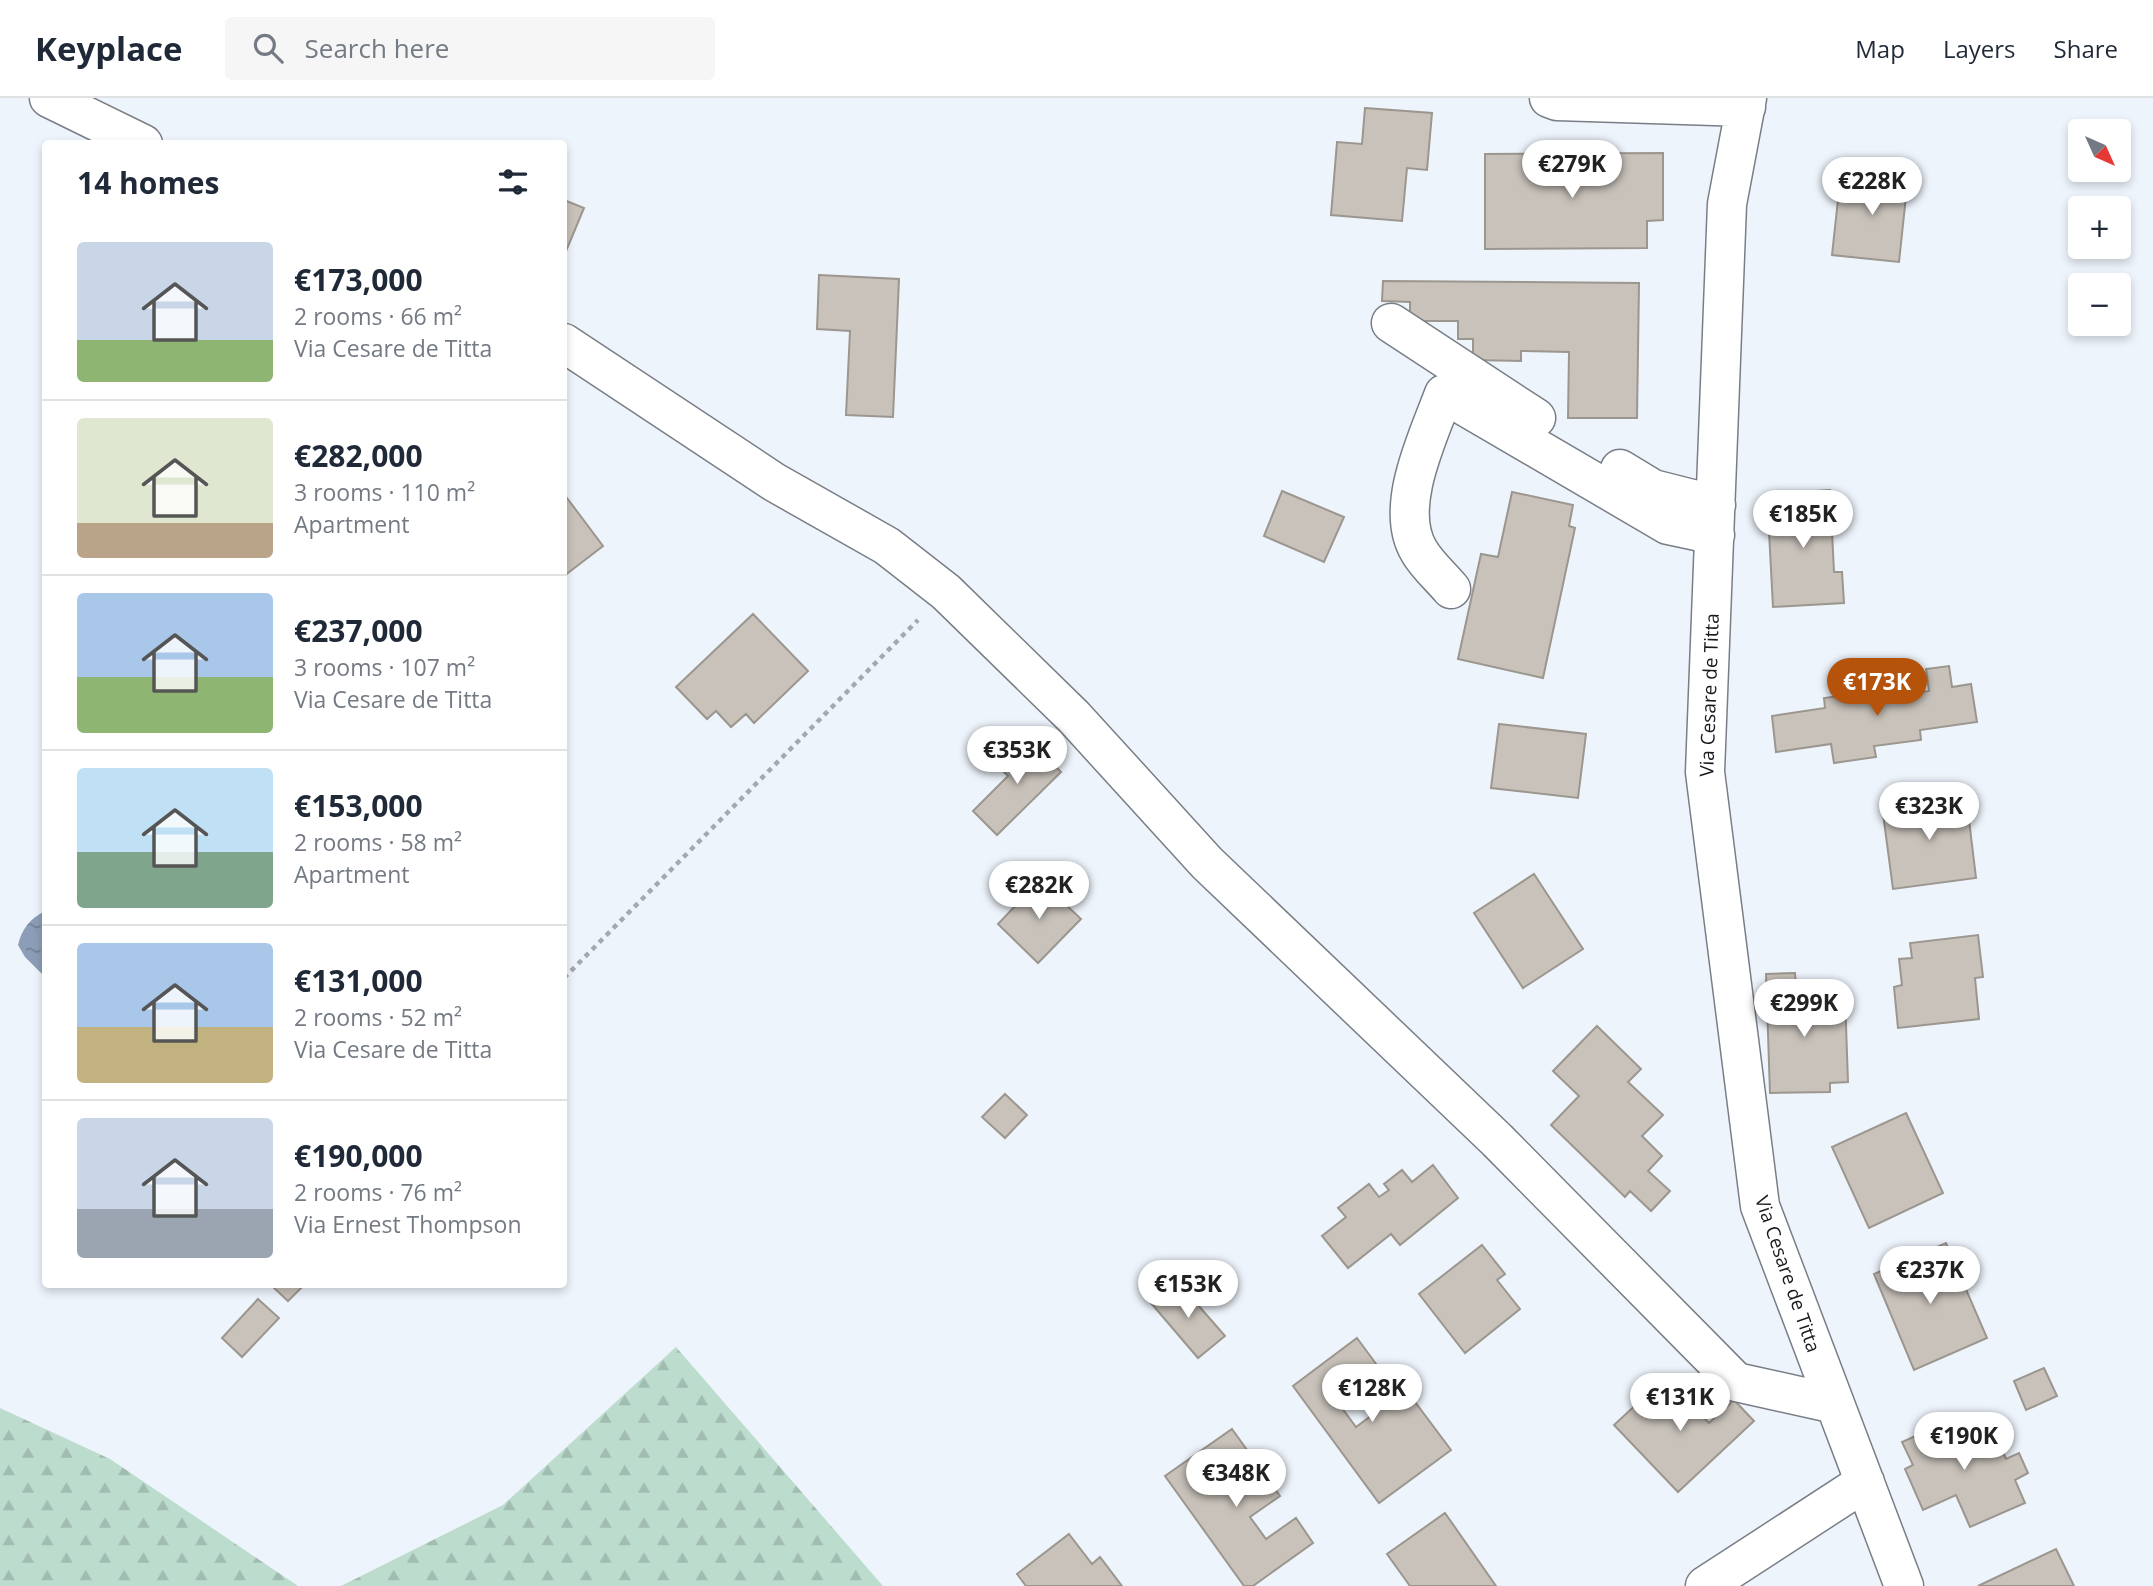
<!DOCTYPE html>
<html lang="en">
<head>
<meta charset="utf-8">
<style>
  :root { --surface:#fff; --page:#f6f6f7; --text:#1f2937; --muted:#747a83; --line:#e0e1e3; --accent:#b45309 }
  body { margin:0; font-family:"Open Sans",sans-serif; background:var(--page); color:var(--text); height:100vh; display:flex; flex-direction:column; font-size:26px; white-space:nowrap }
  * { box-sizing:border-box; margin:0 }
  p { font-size:23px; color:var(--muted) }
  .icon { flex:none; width:38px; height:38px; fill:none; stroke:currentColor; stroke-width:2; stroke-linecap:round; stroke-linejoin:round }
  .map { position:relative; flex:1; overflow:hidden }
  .side { position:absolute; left:42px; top:42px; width:525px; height:1148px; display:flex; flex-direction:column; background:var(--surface); border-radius:7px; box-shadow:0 4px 10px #0003 }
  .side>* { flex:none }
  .needle { width:46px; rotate:135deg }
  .fabs { position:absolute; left:2068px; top:21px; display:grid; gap:14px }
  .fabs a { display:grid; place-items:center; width:63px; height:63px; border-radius:7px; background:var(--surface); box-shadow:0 4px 10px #0003; font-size:35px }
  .price { position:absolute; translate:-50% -60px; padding:0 16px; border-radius:24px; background:#fff; color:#222; font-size:23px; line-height:46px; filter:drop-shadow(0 2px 4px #0008) }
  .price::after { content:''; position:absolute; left:50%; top:42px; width:21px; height:16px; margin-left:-10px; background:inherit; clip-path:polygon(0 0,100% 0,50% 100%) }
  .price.selected { background:var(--accent); color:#fff }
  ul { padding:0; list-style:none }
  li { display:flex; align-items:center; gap:21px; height:175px; padding:0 35px }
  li+li { border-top:2px solid var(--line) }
  li span { display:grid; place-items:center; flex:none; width:196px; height:140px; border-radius:7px; color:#555 }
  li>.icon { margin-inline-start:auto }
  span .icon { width:84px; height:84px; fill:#fffc; stroke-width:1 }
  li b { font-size:30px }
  h2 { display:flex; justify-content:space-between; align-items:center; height:84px; padding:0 35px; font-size:30px }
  header { display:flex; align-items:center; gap:42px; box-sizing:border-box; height:98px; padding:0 35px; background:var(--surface); border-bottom:2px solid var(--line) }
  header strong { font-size:33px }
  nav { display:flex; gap:38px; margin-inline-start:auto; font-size:24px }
  .search { width:490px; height:63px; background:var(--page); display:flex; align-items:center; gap:18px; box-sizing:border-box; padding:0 24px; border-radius:7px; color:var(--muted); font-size:26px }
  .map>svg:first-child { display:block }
  .forest { fill:url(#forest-firs) }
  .water { fill:url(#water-ripples) }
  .building { fill:#c8c2ba; stroke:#9b968e; stroke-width:2 }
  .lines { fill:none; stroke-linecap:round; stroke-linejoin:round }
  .minor-casing { stroke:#797e86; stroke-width:41 }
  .path { stroke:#a4a9af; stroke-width:4.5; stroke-dasharray:5 5; stroke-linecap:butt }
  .minor { stroke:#fff; stroke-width:38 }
  .labels { text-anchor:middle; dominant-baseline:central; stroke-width:6; stroke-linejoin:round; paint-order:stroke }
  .street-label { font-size:19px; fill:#181a1d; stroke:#fff }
</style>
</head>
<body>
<header>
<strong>Keyplace</strong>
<div class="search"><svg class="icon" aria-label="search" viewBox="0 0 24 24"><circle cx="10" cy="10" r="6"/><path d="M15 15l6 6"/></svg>Search here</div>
<nav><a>Map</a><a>Layers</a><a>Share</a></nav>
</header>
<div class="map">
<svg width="2153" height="1488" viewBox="0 0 2153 1488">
  <defs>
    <pattern id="forest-firs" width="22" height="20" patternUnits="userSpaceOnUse" patternTransform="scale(1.75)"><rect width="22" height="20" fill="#bcdccd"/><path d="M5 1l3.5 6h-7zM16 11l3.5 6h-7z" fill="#a1bcb0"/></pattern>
    <pattern id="water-ripples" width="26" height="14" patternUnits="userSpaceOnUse" patternTransform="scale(1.75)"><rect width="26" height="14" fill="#8c9eb7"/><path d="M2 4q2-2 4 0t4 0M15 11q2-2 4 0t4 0" fill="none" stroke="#718094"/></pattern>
  </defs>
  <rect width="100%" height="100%" fill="#eef4fc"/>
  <path class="forest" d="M676 1249 883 1488H341L503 1407Z
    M0 1310 110 1361 298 1488H0Z"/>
  <path class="water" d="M45 813H46L45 879 25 859 18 847C22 830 30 821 45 813Z"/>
  <path class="building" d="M1365 10 1432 15 1427 72 1407 70 1402 123 1331 117 1337 44 1362 46Z
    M1663 55V122L1647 123V150L1485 151V56Z
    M1882 67 1909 70 1899 164 1832 157 1840 83 1879 87Z
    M564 102 584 110 564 158Z
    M819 177 899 181 893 319 846 317 850 233 817 231Z
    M1383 183 1639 185 1637 320H1568L1569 254 1521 253V263L1473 262V241H1458V223H1410V204L1382 203Z
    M1830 392 1834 474H1842L1844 505 1773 509 1767 396Z
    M1282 393 1344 419 1324 464 1264 438Z
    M1512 394 1573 407 1569 428 1575 430 1543 580 1458 561 1481 456 1498 459Z
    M564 396 603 448 564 478Z
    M753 516 808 573 754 625 746 616 731 629 716 613 707 621 676 589Z
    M1949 568 1952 589 1971 586 1977 624 1920 632 1921 642 1874 648 1876 659 1834 665 1831 646 1776 654 1772 618 1825 610 1824 600 1914 588 1915 595 1929 593 1926 571Z
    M1499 626 1586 636 1578 700 1491 690Z
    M1026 639 1061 674 997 737 973 713 1008 678 998 668Z
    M1966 697 1976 780 1893 791 1882 708Z
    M1534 776 1583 851 1523 890 1474 815Z
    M1040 782 1081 821 1038 865 998 826Z
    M1978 837 1983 879 1975 880 1979 921 1898 930 1894 889 1902 887 1899 861 1912 860 1910 845Z
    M1795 875 1797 901 1845 899 1848 984 1830 985V994L1770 995 1766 876Z
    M1597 928 1641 971 1628 984 1663 1017 1642 1038 1662 1058 1648 1073 1670 1093 1651 1113 1630 1093 1625 1099 1551 1027 1579 998 1553 973Z
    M1005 996 1027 1017 1005 1040 982 1019Z
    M1906 1015 1943 1095 1869 1130 1832 1049Z
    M1433 1067 1458 1100 1400 1147 1391 1136 1348 1170 1322 1138 1346 1119 1338 1110 1369 1086 1379 1099 1389 1092 1384 1086 1402 1072 1412 1084Z
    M1946 1145 1987 1240 1914 1272 1874 1176Z
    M1482 1147 1505 1176 1497 1182 1520 1211 1465 1255 1419 1196Z
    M1177 1183 1225 1238 1198 1260 1151 1205Z
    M276 1186H302L303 1188 288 1203 273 1189Z
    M258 1201 279 1220 242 1259 222 1240Z
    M1357 1240 1382 1274 1339 1306 1356 1329 1406 1292 1451 1352 1379 1405 1293 1288Z
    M2044 1270 2057 1298 2026 1312 2014 1283Z
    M1666 1279 1709 1325 1734 1302 1754 1323 1678 1394 1614 1327Z
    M1958 1319 1970 1345 1995 1335 2006 1361 2019 1355 2028 1375 2015 1382 2025 1405 1970 1429 1956 1397 1923 1412 1905 1371 1913 1367 1902 1344Z
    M1232 1331 1280 1398 1250 1419 1266 1441 1296 1420 1313 1445 1253 1488H1244L1165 1378Z
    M1445 1415 1496 1488H1410L1387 1456Z
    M1069 1436 1092 1466 1100 1459 1122 1488H1026L1017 1476Z
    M2056 1451 2074 1488H1978Z"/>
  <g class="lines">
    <defs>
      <path id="minor" d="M49 0 143 46
        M1549 0 1557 3 1746 9
        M1747 0 1727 106 1705 674 1760 1108 1904 1488
        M1391 225 1536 320
        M564 245 774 384 887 448 946 494 1074 619 1207 765 1497 1042 1736 1284 1835 1306
        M1620 371 1653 391 1716 407
        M1451 491C1441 479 1427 467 1419 453 1393 410 1428 339 1444 296L1668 427 1715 437
        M1705 1488 1865 1384"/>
    </defs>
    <use href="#minor" class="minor-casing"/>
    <path class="path" d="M564 880 918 522"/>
    <use href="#minor" class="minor"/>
  </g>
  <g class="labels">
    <g class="street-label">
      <text transform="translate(1709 597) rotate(-88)">Via Cesare de Titta</text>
      <text transform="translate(1788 1176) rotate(71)">Via Cesare de Titta</text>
    </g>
  </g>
</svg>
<div class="fabs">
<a><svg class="needle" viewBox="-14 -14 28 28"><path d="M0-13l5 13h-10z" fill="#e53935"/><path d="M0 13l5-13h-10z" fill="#747a83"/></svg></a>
<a>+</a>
<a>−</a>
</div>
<b class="price" style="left:1572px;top:102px">€279K</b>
<b class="price" style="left:1872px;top:119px">€228K</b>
<b class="price" style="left:1803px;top:452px">€185K</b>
<b class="price selected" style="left:1877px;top:620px">€173K</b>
<b class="price" style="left:1017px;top:688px">€353K</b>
<b class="price" style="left:1929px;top:744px">€323K</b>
<b class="price" style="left:1039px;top:823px">€282K</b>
<b class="price" style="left:1804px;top:941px">€299K</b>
<b class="price" style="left:1930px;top:1208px">€237K</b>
<b class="price" style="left:1188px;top:1222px">€153K</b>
<b class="price" style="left:1372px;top:1326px">€128K</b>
<b class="price" style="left:1680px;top:1335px">€131K</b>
<b class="price" style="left:1964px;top:1374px">€190K</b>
<b class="price" style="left:1236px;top:1411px">€348K</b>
<section class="side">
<h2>14 homes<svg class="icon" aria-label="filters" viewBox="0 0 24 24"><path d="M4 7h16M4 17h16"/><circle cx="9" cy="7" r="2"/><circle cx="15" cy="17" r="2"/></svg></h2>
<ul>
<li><span style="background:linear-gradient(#c9d6e8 70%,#8fb573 0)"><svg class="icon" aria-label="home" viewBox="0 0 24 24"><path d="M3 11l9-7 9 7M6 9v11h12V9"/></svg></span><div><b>€173,000</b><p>2 rooms · 66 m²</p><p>Via Cesare de Titta</p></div></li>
<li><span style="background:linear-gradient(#dfe7d0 75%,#b9a48a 0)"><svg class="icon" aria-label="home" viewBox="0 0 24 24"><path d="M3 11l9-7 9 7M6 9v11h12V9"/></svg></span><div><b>€282,000</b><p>3 rooms · 110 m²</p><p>Apartment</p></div></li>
<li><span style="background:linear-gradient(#a9c7e8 60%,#8fb573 0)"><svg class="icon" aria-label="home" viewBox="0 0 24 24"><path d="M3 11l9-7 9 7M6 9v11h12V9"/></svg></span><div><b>€237,000</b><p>3 rooms · 107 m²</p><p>Via Cesare de Titta</p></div></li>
<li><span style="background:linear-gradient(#bfe0f5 60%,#7fa58c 0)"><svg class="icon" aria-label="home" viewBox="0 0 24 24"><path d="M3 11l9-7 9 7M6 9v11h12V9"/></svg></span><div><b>€153,000</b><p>2 rooms · 58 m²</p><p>Apartment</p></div></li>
<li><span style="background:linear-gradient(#a9c7e8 60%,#c2b280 0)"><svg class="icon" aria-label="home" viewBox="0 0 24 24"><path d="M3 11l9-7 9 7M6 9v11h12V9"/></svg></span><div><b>€131,000</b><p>2 rooms · 52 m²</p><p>Via Cesare de Titta</p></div></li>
<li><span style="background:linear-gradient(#c9d6e8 65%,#9aa5b1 0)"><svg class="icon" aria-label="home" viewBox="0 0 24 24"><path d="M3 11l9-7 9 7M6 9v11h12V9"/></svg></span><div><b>€190,000</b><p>2 rooms · 76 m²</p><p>Via Ernest Thompson</p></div></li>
</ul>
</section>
</div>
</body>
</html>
